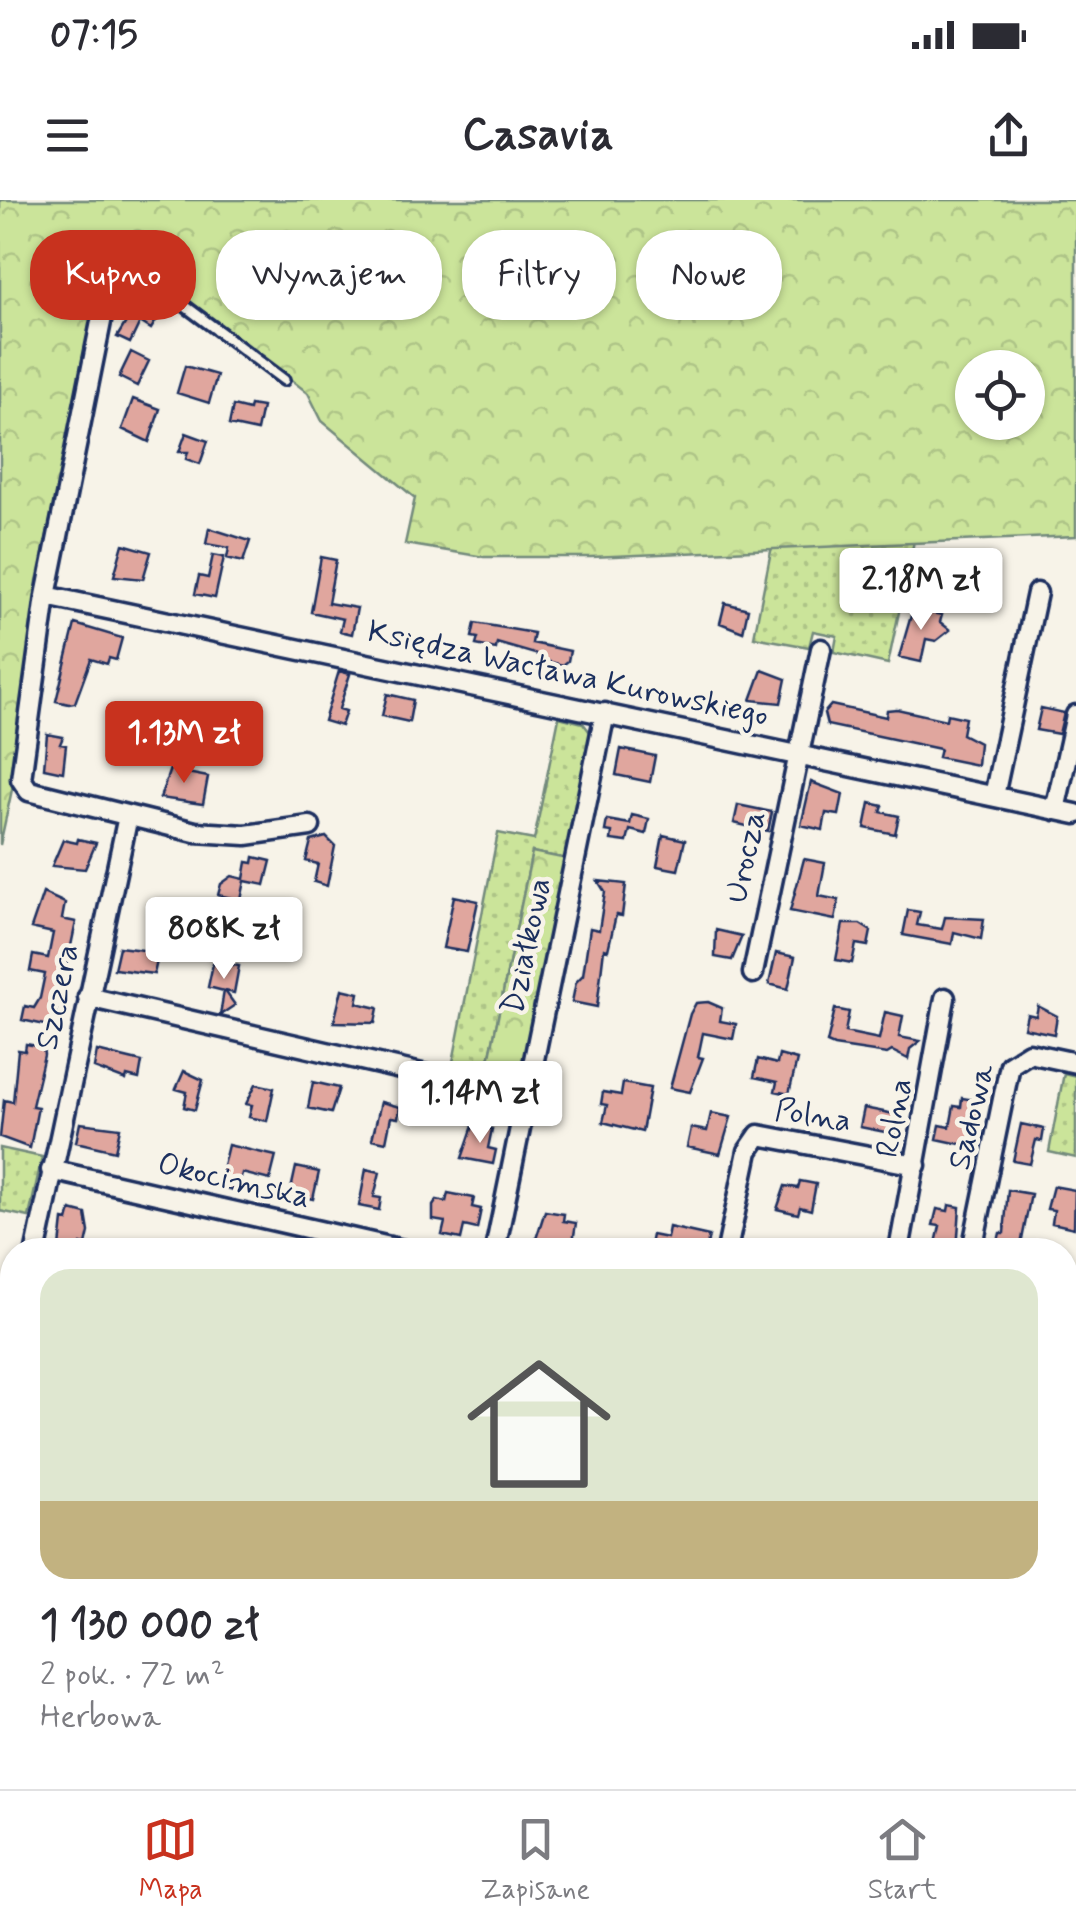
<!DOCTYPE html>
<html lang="pl">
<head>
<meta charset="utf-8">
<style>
  :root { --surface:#fff; --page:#f7f7f7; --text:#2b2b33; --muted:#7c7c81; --line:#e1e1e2; --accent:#c8321e }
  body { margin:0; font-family:Mynerve,sans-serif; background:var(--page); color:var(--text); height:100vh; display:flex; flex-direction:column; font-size:38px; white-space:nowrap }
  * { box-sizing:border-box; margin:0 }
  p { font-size:32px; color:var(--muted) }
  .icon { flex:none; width:55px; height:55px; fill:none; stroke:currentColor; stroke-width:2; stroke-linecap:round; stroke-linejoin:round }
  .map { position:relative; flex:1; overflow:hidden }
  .side { position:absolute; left:0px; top:1038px; width:1078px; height:552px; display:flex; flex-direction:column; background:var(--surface); border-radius:40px 40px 0 0; box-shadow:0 2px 8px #0004 }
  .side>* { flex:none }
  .top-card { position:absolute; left:30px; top:30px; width:1018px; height:90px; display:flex; gap:20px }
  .fabs { position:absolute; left:955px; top:150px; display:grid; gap:20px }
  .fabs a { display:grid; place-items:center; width:90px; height:90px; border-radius:50%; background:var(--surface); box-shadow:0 2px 8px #0004; font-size:50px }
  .price { position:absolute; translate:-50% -85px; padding:0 22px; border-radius:10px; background:#fff; color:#222; font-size:32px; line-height:65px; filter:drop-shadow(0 2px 5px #0008) }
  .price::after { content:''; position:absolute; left:50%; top:60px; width:30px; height:22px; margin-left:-15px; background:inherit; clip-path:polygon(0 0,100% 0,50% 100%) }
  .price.on { background:var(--accent); color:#fff }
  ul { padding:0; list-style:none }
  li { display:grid; align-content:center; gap:20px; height:530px; padding:0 40px }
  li+li { border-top:2px solid var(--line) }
  li span { display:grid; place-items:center; height:310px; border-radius:30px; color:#555 }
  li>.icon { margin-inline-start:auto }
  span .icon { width:180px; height:180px; fill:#fffc; stroke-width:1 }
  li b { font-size:42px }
  .pill { padding:0 35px; border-radius:40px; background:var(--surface); box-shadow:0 2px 8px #0004; font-size:35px; line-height:90px }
  .pill.on { background:var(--accent); color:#fff }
  .status { display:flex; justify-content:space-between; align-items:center; height:70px; padding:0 50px; background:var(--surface); direction:ltr }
  .status svg { height:28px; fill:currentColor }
  header { display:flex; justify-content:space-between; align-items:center; height:130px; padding:0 40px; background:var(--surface); font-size:45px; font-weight:800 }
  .tabs { display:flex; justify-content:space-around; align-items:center; height:140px; border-top:2px solid var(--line); background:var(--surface); font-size:28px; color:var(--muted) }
  .tabs a { display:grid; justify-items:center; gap:5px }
  .tabs .on { color:var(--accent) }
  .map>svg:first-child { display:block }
  .grass { fill:url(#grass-dots); stroke:#738a7c; stroke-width:2.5 }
  .forest { fill:url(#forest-crowns); stroke:#738a7c; stroke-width:2.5; fill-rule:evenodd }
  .building { fill:#e0a69e; stroke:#1b2f5e; stroke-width:2.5 }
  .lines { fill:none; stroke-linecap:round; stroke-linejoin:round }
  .service-casing { stroke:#1b2f5e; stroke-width:16 }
  .minor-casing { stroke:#1b2f5e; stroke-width:25 }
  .service { stroke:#f7f3e8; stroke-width:9 }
  .minor { stroke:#f7f3e8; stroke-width:18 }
  .labels { text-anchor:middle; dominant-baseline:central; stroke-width:9; stroke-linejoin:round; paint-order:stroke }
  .street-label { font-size:32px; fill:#1b2f5e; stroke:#f7f3e8 }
</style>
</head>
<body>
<div class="status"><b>07:15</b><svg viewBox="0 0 49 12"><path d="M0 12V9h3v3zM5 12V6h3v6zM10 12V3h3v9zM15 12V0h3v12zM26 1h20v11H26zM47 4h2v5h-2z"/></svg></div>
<header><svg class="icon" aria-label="menu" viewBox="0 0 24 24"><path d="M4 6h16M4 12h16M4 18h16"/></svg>Casavia<svg class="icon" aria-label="share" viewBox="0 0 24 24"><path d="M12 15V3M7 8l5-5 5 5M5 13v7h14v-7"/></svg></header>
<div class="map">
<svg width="1076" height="1589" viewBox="0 0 1076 1589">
  <defs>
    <pattern id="grass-dots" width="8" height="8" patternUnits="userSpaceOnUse" patternTransform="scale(2.5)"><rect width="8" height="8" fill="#cbe49a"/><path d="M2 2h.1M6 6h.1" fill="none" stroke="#aec487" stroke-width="1.8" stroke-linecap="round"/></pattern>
    <pattern id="forest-crowns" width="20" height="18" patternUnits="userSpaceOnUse" patternTransform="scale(2.5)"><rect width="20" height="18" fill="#cbe49a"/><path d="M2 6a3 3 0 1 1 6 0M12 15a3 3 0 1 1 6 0" fill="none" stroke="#aec487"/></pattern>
  </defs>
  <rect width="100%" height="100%" fill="#f7f3e8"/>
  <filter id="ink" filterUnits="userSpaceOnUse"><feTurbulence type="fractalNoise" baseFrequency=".01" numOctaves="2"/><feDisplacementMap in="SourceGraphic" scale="20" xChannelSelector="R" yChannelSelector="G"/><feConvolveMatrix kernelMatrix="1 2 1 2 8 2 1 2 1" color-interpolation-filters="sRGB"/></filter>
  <g filter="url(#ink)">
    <path class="grass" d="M914 341 888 464 834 452 837 436 813 431 809 447 754 437 772 346Z
      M559 517 583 523 593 536 567 659 532 652 485 880 451 872 498 633 534 640Z
      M1064 873 1076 876V958L1049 952Z
      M0 948 42 957 29 1017 0 1011Z"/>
    <path class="forest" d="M0 0H1076V336L591 357H484L405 344 415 298 322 221 308 193 129 54 119 52 106 64 37 381 21 548 0 645ZM972 168H1028V222H972Z
      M532 652 567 659 520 878 509 885 485 880Z
      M396 1578H519L517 1589H394Z"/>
    <path class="building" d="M139 101 160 114 151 129 140 122 130 143 117 137Z
      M131 152 149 161 137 186 119 177Z
      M185 166 217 175 209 203 177 193Z
      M133 199 160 209 149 242 122 229Z
      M250 205 262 207 257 231 229 225 233 206 249 210Z
      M186 233 208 241 200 264 186 259 188 252H179Z
      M209 328 250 341 243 362 227 358 229 348 206 344Z
      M123 344 151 352 143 379 114 376Z
      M213 355 224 357 215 398 195 394 199 376 208 378Z
      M321 357 336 360 328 403 357 408 352 434 340 431 343 419 311 412Z
      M915 402 921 411 942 415 940 422 950 430 936 441 926 439 921 462 899 457Z
      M725 403 748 409 743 432 720 423Z
      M475 423 534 433 532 443 570 451 568 461 563 465 541 460 542 456 497 443 496 449 476 445 478 438 472 437Z
      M75 424 122 438 116 460 109 458 107 464 91 459 75 503 69 504 56 501Z
      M762 470 786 479 781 503 751 500Z
      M339 471 350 474 339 509 346 511 341 526 324 521Z
      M387 494 413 500 409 522 382 516Z
      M831 505 886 517 887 510 897 509 946 520 947 514 965 518 962 534 979 543 977 565 938 557 940 549 827 525 824 513Z
      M1041 508 1064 513 1059 534 1036 530Z
      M47 534 63 537 60 544 66 545 63 572 44 568Z
      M621 549 655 556 650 582 616 575Z
      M172 563 184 565 182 572 208 577 203 604 160 598Z
      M811 582 843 594 839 615 826 613 823 630 801 625Z
      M870 603 883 606 881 612 899 616 895 634 865 628Z
      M738 605 772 612 768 631 734 623Z
      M632 615 649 619 646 634 630 630 627 642 611 640 612 632 605 631 607 620 630 624Z
      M663 635 685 640 678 670 657 666Z
      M326 637 335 646 327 686 314 682 318 664 306 661 311 641Z
      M78 639 96 643 85 669 52 666 63 640 77 643Z
      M254 657 271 661 265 685 245 681 241 700 218 695 221 684 232 676 244 679 247 662 253 663Z
      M804 659 825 663 819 696 839 700 835 720 790 711Z
      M598 681 626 684 622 716 616 715 608 750 604 749 597 807 572 802 576 782 583 775 590 728 599 730 605 692Z
      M43 693 65 703 62 719 76 722 54 827 22 820 25 806 34 808 40 798 45 774 30 771 33 755 48 758 53 733 31 728Z
      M454 696 478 701 467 752 443 748Z
      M908 710 920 712 917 725 942 729 945 717 984 719 981 739 954 732 952 744 903 735Z
      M843 724H860L871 731 868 746 856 744 852 763 836 760Z
      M716 730 742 736 732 760 715 757Z
      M119 747 159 752 154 774 114 769Z
      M776 753 795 757 788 789 769 784Z
      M222 763 239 766 234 793 225 791 235 805 220 815 224 791 208 787 213 764Z
      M342 789 359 793 357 803 378 808 375 823 334 822Z
      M708 802 722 808 720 821 736 824 733 839 703 833 698 857 703 858 690 892 670 888 690 814 696 803Z
      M1038 806 1057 816 1054 834 1024 828 1027 814 1036 816Z
      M835 809 849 812 845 832 879 839 885 812 903 816 899 837 920 841 910 849 908 859 892 851 887 854 834 846 827 843Z
      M26 844 43 847 44 855 32 906 38 907 30 948 0 937 4 900 13 902 18 850 25 851Z
      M97 851 142 862 139 879 127 876 126 880 94 868Z
      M779 855 797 860 789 894 775 891 777 882 754 877 758 859 777 864Z
      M184 871 203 880 195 910 184 907 187 892 176 889Z
      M313 882 339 888 331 913 308 908Z
      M623 883 650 888 642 932 603 922 607 905 601 904 603 892 621 895Z
      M256 884 274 888 267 921 249 917 252 905 246 904Z
      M962 898 975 900 973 910 980 911 974 947 937 939 940 925 950 927 954 906 961 907Z
      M381 902 400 907 398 918 391 917 386 942 372 939Z
      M864 908 899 915 895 934 860 927Z
      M711 913 731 917 720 954 687 947 691 928 707 931Z
      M80 923 120 928 115 951 76 942Z
      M1021 924 1044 929 1042 941 1036 940 1030 964 1013 961Z
      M473 926 492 929 488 948 496 950 493 964 462 958Z
      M228 945 276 956 270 980 242 973 238 991 218 986Z
      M296 967 319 972 313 999 290 994Z
      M366 969 380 972 374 997 381 998 379 1010 359 1006Z
      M800 981 816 984 811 1010 800 1007 798 1014 777 1009 785 986 798 988Z
      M1053 986 1075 990 1074 1028 1052 1023 1054 1010 1047 1009Z
      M1008 990 1031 994 1020 1050H996L1000 1033H1004Z
      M448 993 474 998 472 1007 481 1009 477 1029 464 1026 461 1039 442 1035 445 1022 433 1020V1006L437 1000 446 1002Z
      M949 1005 960 1007 957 1050 935 1048 940 1026 933 1025 937 1009 948 1011Z
      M71 1010 86 1014 89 1032 86 1045 81 1044 79 1050 60 1047 63 1020 68 1021Z
      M545 1011 564 1014 563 1021 576 1023 572 1048 535 1042Z
      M669 1027 709 1036 706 1050H649L652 1035 667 1038Z"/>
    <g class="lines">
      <defs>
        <path id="service" d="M113 62 133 67 284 180"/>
        <path id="minor" d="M113 62 46 396 21 579 29 591 195 632 246 635 310 626
          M46 396 1076 614
          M994 596 1037 393
          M1055 610 1076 515
          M753 773 821 449
          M88 797 526 898
          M51 970 403 1050
          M36 1050 128 616
          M495 1050 605 513
          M727 1050 748 951 759 935 916 965
          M899 1050 945 798
          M972 1050 1010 865 1029 853 1076 863
          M1065 1215 1076 1159
          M0 1256 12 1200
          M0 1413 12 1417
          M384 1589 386 1578
          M615 1589 617 1578
          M785 1589 788 1578
          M859 1589 861 1578
          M991 1589 993 1578"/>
      </defs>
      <use href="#service" class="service-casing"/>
      <use href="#minor" class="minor-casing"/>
      <use href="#service" class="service"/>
      <use href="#minor" class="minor"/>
    </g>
  </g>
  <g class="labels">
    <g class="street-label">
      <text transform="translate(568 474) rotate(12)">Księdza Wacława Kurowskiego</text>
      <text transform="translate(746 657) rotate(-78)">Urocza</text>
      <text transform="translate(527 746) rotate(-78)">Działkowa</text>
      <text transform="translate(58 797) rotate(-78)">Szczera</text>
      <text transform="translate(813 916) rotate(9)">Polna</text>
      <text transform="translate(972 917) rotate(-76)">Sadowa</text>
      <text transform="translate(895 918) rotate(-79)">Rolna</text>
      <text transform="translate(234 981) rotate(13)">Okocimska</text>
    </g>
  </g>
</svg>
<div class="fabs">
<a><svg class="icon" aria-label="locate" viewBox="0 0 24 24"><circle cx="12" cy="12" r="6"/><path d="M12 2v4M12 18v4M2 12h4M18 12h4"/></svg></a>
</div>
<b class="price" style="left:921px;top:433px">2.18M zł</b>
<b class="price on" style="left:184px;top:586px">1.13M zł</b>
<b class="price" style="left:224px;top:782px">808K zł</b>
<b class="price" style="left:480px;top:946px">1.14M zł</b>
<div class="top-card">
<a class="pill on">Kupno</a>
<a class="pill">Wynajem</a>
<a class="pill">Filtry</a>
<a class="pill">Nowe</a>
</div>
<section class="side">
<ul>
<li><span style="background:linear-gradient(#dfe7d0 75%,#c2b280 0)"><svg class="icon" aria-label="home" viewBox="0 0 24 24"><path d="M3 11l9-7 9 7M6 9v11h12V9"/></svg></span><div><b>1 130 000 zł</b><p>2 pok. · 72 m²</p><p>Herbowa</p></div></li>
</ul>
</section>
</div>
<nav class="tabs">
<a class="on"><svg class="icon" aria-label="map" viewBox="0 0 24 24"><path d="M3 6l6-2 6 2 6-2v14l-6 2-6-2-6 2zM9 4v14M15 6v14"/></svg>Mapa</a>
<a><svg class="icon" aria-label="saved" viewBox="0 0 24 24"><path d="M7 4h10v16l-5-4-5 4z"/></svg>Zapisane</a>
<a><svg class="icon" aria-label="home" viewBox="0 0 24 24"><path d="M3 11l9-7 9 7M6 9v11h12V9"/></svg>Start</a>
</nav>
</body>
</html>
